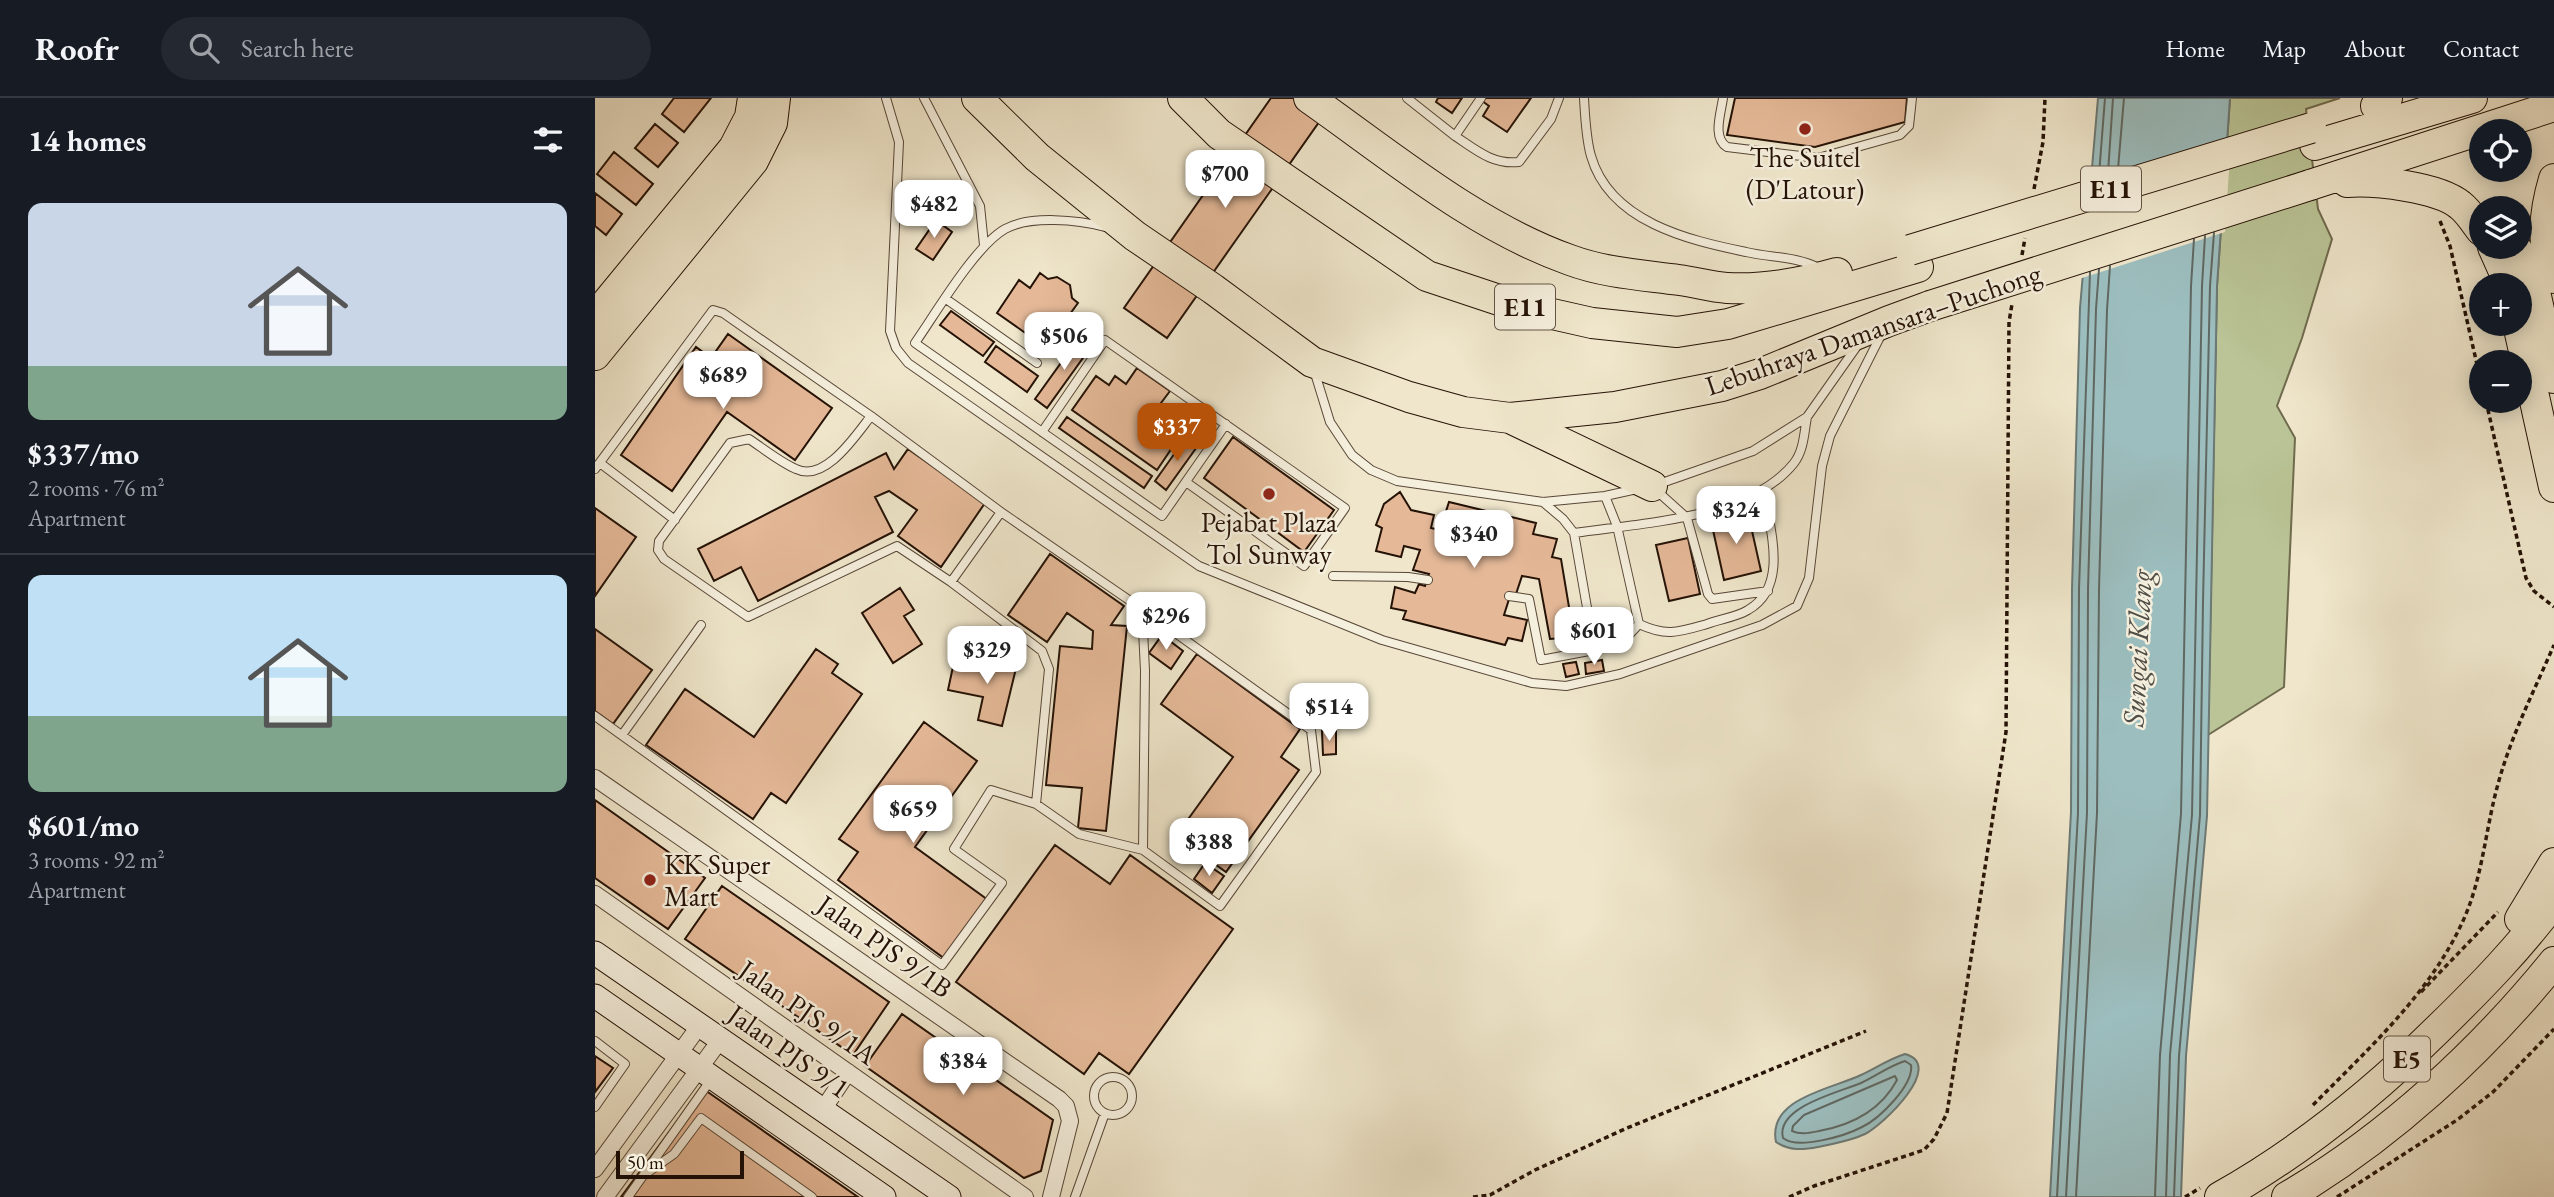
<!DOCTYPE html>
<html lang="en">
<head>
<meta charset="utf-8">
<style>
  :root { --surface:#171b24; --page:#242831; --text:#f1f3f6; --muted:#9ea1a6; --line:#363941; --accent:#b45309 }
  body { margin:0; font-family:"EB Garamond",serif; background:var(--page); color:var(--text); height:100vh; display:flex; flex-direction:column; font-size:26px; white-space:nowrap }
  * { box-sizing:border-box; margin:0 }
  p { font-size:23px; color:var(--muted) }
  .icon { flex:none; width:38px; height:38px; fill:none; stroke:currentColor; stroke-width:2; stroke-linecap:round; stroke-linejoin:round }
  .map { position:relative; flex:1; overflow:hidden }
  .drawer { display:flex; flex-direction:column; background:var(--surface); width:595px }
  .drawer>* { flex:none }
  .buttons { position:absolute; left:1874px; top:21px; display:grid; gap:14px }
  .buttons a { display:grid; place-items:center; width:63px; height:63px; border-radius:50%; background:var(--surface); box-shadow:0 4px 18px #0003; font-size:35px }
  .scale { position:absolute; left:21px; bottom:18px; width:128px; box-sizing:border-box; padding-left:7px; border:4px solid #251206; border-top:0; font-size:19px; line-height:24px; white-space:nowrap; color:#251206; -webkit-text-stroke:5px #f5efdd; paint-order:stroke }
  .price { position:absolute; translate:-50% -60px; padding:0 16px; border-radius:14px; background:#fff; color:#222; font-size:23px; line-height:46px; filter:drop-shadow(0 2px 4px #0008) }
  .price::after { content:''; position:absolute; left:50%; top:42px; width:21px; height:16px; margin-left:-10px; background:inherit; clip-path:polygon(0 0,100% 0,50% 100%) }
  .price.selected { background:var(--accent); color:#fff }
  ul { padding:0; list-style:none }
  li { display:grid; align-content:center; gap:14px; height:371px; padding:0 28px }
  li+li { border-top:2px solid var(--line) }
  li span { display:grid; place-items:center; height:217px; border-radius:14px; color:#555 }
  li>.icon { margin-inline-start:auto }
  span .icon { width:126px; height:126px; fill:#fffc; stroke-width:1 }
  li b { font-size:30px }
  h2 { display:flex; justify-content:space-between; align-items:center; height:84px; padding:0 28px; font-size:30px }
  header { display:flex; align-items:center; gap:42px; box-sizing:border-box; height:98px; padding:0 35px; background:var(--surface); border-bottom:2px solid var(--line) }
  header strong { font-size:33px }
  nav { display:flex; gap:38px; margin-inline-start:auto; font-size:24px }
  .search { width:490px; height:63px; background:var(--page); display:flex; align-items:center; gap:18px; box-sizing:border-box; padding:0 24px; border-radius:38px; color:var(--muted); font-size:26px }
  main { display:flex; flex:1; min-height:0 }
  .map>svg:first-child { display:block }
  .green { fill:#bac496; stroke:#706b4e; stroke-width:2 }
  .water { fill:#9cbebf; stroke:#6c7975; stroke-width:2 }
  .pier { fill:#efe6cb }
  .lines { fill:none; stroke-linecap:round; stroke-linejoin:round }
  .shore { stroke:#606862; stroke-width:2 }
  .building { fill:#e5b998; stroke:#251206; stroke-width:2 }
  .lane-casing { stroke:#584737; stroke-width:10 }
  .street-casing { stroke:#584737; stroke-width:18 }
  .secondary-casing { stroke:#251206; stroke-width:25 }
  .highway-casing { stroke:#251206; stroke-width:32 }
  .path { stroke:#251206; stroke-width:3.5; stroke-dasharray:5 3.5; stroke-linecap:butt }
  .lane { stroke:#f5efdd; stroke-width:8 }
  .street { stroke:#f5efdd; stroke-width:16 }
  .secondary { stroke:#f5efdd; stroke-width:23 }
  .highway { stroke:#efe6cb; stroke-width:30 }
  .highway-bridge-casing { stroke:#251206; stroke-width:32; stroke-linecap:butt }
  .highway-bridge { stroke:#efe6cb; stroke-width:30 }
  .poi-dot { fill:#8f2418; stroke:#f5efdd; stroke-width:2.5 }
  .labels { text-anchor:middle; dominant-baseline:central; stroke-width:5; stroke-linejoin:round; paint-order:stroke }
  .shield { fill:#f5efdd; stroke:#635446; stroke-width:2 }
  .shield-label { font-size:26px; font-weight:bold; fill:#251206 }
  .poi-label { font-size:28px; fill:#251206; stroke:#f5efdd }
  .street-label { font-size:28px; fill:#251206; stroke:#f5efdd }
  .water-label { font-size:30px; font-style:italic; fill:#4f4e47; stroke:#f5efdd }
</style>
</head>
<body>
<header>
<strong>Roofr</strong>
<div class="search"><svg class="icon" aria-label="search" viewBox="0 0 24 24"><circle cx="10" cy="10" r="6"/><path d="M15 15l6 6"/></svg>Search here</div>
<nav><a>Home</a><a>Map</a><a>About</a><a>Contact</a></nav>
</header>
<main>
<section class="drawer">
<h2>14 homes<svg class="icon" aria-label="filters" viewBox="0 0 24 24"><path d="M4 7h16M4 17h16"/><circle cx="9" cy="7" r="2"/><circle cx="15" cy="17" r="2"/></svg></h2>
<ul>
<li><span style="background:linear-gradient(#c9d6e8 75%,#7fa58c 0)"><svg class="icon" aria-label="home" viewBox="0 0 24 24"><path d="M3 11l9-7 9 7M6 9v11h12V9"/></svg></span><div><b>$337/mo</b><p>2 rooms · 76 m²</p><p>Apartment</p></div></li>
<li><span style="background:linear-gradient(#bfe0f5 65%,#7fa58c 0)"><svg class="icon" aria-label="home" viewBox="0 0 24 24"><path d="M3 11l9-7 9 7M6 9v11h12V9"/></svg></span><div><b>$601/mo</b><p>3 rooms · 92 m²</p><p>Apartment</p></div></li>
</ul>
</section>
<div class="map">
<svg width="1959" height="1099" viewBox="0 0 1959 1099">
  <rect width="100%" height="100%" fill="#efe6cb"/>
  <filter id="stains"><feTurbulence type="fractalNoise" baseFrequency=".00286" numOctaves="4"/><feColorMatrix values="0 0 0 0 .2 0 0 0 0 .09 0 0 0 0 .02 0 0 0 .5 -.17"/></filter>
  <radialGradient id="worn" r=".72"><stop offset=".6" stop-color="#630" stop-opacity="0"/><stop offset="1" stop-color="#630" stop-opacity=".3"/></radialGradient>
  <path class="green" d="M1635 0H1745L1711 11 1723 111 1737 141 1707 240 1682 308 1700 340 1689 589 1613 637 1622 188Z"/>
  <path class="water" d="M1503 0H1635L1622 188 1612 718 1591 958 1586 1099H1455L1476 714 1477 491 1485 210Z
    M1310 956C1351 967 1288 1027 1270 1036 1255 1043 1238 1046 1223 1049 1208 1052 1194 1053 1181 1044 1172 1000 1237 991 1266 977 1281 970 1294 961 1310 956Z"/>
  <path class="pier" d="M1636 42 1630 134 1484 181 1492 88Z"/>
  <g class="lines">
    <path class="shore" d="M1523 71 1529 0
      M1513 75 1518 0
      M1504 77 1510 0
      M1310 963 1316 967C1319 987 1284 1021 1267 1029 1250 1038 1203 1052 1188 1040 1180 1009 1245 994 1266 985 1281 978 1294 968 1310 963Z
      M1300 978 1302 982C1286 1012 1257 1027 1224 1033 1214 1035 1206 1037 1197 1033L1198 1028 1209 1017Z
      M1462 1099 1483 715 1484 491 1495 174
      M1471 1099 1492 715 1493 491 1501 211 1504 171
      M1481 1099 1502 715 1504 491 1512 212 1515 168
      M1560 1099 1565 957 1586 716 1596 188 1599 141
      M1571 1099 1575 957 1597 717 1607 188 1610 138
      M1579 1099 1584 958 1605 717 1608 504 1615 188 1619 135"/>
  </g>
  <path class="building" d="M79 0H116L89 34 67 16Z
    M676 0H741L572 240 529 210Z
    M843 0H867L857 15 841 4Z
    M883 0H936L912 34 888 18 894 8Z
    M1140 0H1312L1310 24 1220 49 1132 37Z
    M60 26 83 45 63 69 40 50Z
    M19 54 58 86 41 107 2 76Z
    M0 95 27 116 11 137 0 128Z
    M341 122 357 134 338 162 321 151Z
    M445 175 453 181 462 179 475 187 477 200 483 205 475 216 487 225 463 258 402 215 424 182 435 190Z
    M356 213 399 244 388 258 345 227Z
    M133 236 237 310 200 362 132 314 77 393 26 357 101 249 116 260Z
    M486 237 498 246 452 310 440 301Z
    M401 248 443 278 432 294 390 264Z
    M542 270 575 293 563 309 574 317 568 325 585 338 562 372 477 312 501 278 514 287 520 278 531 286Z
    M472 319 557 378 549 390 464 330Z
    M592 338 604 346 571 392 560 383Z
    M638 339 739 412 709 454 609 380Z
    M313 351 390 405 346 469 303 438 322 412 294 393 280 399 298 434 163 503 146 469 119 483 103 451 291 355 299 371Z
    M805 394 816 412 839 417 836 430 845 432 854 404 941 425 938 436 962 441 957 459 966 461 979 539 955 541 944 481 927 478 921 496 916 495 909 517 932 522 927 543 913 540 910 547 808 521 811 513 796 510 800 489 820 495 824 486 830 488 834 476 818 472 825 452 809 448 806 459 781 453 787 430 781 427 789 406Z
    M0 410 41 439 0 498Z
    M1153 415 1166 473 1129 482 1116 423Z
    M1093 440 1105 496 1074 503 1061 447Z
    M455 456 529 508 516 527 532 528 511 733 483 730 487 690 451 687 465 548 497 551 498 533 472 515 452 544 413 517Z
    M305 490 319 512 309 518 327 546 298 565 267 515Z
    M0 531 57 572 18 626 0 613Z
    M567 537 588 553 576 571 554 555Z
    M221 551 243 566 237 575 267 596 191 705 176 695 158 721 51 647 90 591 159 639Z
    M398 556 423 562 407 628 383 622 388 599 353 592 359 564 394 572Z
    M602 556 705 631 686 659 704 672 631 774 581 738 638 659 566 606Z
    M1007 562 1009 573 991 576 990 565Z
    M981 564 984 576 971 579 968 566Z
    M329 624 382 663 320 749 393 802 350 861 243 782 263 754 244 741Z
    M727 633H741V656L728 657Z
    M0 702 110 780 73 831 0 780Z
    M460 747 515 786 535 757 638 831 534 976 504 955 489 976 361 884Z
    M610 765 629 778 617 795 599 781Z
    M127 788 294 904 258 957 90 841Z
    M307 916 458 1022 446 1073 429 1080 270 968Z
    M0 958 18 970 0 994Z
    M107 990 263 1099H26Z"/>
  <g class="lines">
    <defs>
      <path id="lane" d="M291 0 304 44 295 233 301 250 313 265 604 468 787 542 937 585 971 588 1025 576 1167 527 1202 508 1214 480 1227 368 1235 338 1287 235
        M329 0 385 108 389 147
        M812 0 860 38 886 0
        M989 0C990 18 991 41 996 58 1015 124 1093 142 1151 154 1176 160 1201 158 1224 170
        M1128 0C1126 15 1117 40 1132 49L1223 60 1305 37 1314 28 1317 0
        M860 38C881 52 898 67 924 64L956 21 964 0
        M510 129C484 122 435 117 410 131 380 148 341 215 320 245L567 418 631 326
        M351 201 442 265
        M719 272 735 324 757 357 776 372 802 383 948 404 1010 398 1042 391
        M276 318C261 337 230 385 201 371 185 364 169 351 154 341L135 345 64 443 63 452 69 461 153 519 302 448 356 484 406 414
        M447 334 510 242 750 410 709 468 591 384
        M5 365 80 422
        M0 371 118 212 128 215 276 318 406 414 547 511 716 632 721 674 625 808 548 752 550 573 547 511
        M1061 387 1158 353 1212 319 1262 248
        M1062 393 1092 420 1113 496 1117 501 1173 493
        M948 404 968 421 979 435 994 521V553L1032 539 1044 526 1022 428 1010 398
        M979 435C1045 425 1155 421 1199 365 1209 352 1209 335 1212 319
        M738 478 813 479 833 482
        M356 484 447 553 454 571 441 706 484 736 548 752
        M914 498 934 501 946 562 994 553
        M1044 526C1072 539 1084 534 1112 526 1125 521 1142 519 1153 512 1195 488 1174 430 1169 392
        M0 618 347 867 407 785 359 751 396 692 441 706
        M27 637 106 527
        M0 943 30 966 0 1009
        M499 998a19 19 0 1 1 38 0a19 19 0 1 1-38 0Z
        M49 1077 79 1056 106 1020 217 1099
        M33 1099 115 983
        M480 1099 510 1015"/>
      <path id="street" d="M0 680 464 1001 471 1008 475 1023 456 1099
        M0 796 430 1099
        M227 1013 253 974
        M0 1071 105 927
        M10 1099 126 941"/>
      <path id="secondary" d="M0 855 354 1099
        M0 898 289 1099"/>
      <path id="highway" d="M382 0 442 59 540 138 618 191 717 264 814 299 868 314 915 320 1020 309 1127 288 1165 276 1294 223 1335 208
        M588 0 624 36 832 178 922 208 997 225 1082 234 1133 226 1323 169
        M714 0C795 57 881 129 975 162 1010 175 1047 177 1084 182 1100 184 1116 189 1132 190 1168 192 1207 185 1242 175
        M1781 8 1792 0
        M1720 47 1877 0
        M1959 81C1949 115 1946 146 1959 180
        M1752 84C1780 82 1843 89 1865 107 1873 113 1880 124 1886 132
        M1715 87 1959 8
        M1898 149 1915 187
        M1920 149 1935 171 1959 280
        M0 219 139 50 155 19 158 0
        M1923 226 1959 389
        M0 257 158 63 177 25 180 0
        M915 320 1057 388
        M1925 821 1959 765
        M1625 1099C1707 1053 1777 996 1844 930 1885 890 1925 849 1959 803
        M1692 1099C1794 1039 1885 955 1959 864"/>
    </defs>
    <use href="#lane" class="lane-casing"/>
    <use href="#street" class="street-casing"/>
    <use href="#secondary" class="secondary-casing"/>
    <use href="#highway" class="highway-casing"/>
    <path class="path" d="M1439 91 1448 44 1450 0
      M1845 123 1855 148 1886 284
      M1427 157 1430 140
      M1891 303 1931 480 1939 493 1959 509
      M1826 894 1903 814
      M1718 1007C1775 949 1839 892 1871 816 1888 775 1891 729 1903 686 1916 638 1939 593 1959 547
      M878 1099 895 1097 940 1072 1032 1030 1271 933
      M1194 1099 1219 1088 1329 1052 1339 1041 1352 1015 1411 634 1414 224 1417 206
      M1590 1099 1605 1090
      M1742 1099 1862 1022 1898 994 1959 931"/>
    <use href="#lane" class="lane"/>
    <use href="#street" class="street"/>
    <use href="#secondary" class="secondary"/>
    <use href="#highway" class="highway"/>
    <defs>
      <path id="highway-bridge" d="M1315 152 1716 30
        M1335 208 1715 87"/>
    </defs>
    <use href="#highway-bridge" class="highway-bridge-casing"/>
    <use href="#highway-bridge" class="highway-bridge"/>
  </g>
  <g class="poi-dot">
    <circle cx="1210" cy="31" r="7"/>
    <circle cx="674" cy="396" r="7"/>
    <circle cx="55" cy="782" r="7"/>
  </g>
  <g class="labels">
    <g class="shield">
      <rect x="1486" y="68.5" width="60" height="45" rx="5"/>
      <rect x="900" y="186.5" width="60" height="45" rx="5"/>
      <rect x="1789" y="938.5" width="46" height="45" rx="5"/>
    </g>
    <g class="shield-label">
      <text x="1516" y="91">E11</text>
      <text x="930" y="209">E11</text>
      <text x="1812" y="961">E5</text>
    </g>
    <g class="poi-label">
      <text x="1210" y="59">The Suitel<tspan x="1210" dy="32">(D'Latour)</tspan></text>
      <text x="674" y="424">Pejabat Plaza<tspan x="674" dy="32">Tol Sunway</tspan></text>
      <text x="69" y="766" text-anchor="start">KK Super<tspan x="69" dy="32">Mart</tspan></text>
    </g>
    <g class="street-label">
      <text transform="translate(1278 231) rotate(-19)">Lebuhraya Damansara–Puchong</text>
      <text transform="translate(290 848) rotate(35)">Jalan PJS 9/1B</text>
      <text transform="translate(213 914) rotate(35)">Jalan PJS 9/1A</text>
      <text transform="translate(194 953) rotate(35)">Jalan PJS 9/1</text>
    </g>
    <g class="water-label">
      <text transform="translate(1542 550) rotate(-87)">Sungai Klang</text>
    </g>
  </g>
  <rect width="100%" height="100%" filter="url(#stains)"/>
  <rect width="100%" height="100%" fill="url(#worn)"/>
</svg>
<div class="buttons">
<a><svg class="icon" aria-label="locate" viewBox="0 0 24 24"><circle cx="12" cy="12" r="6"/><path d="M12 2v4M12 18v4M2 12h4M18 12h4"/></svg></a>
<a><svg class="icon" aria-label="layers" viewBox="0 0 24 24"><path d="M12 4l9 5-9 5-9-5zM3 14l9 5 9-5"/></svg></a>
<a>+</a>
<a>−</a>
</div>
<div class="scale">50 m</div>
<b class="price" style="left:630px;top:112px">$700</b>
<b class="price" style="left:339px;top:142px">$482</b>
<b class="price" style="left:469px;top:274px">$506</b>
<b class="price" style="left:128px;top:313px">$689</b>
<b class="price selected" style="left:582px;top:365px">$337</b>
<b class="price" style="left:1141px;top:448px">$324</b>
<b class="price" style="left:879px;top:472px">$340</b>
<b class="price" style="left:571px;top:554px">$296</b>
<b class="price" style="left:999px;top:569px">$601</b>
<b class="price" style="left:392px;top:588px">$329</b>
<b class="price" style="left:734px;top:645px">$514</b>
<b class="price" style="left:318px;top:747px">$659</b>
<b class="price" style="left:614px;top:780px">$388</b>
<b class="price" style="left:368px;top:999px">$384</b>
</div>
</main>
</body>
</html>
